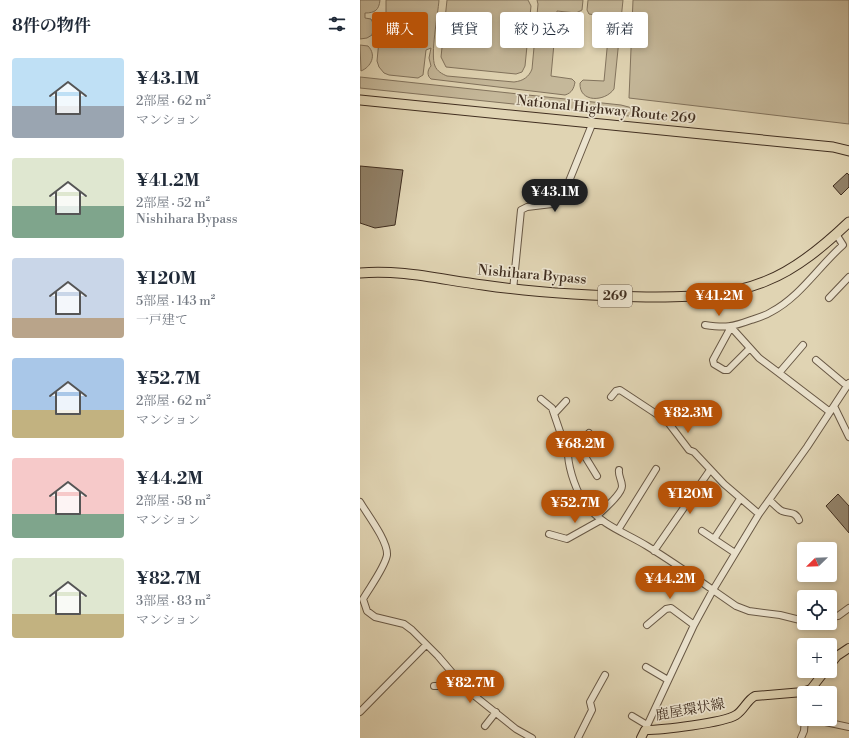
<!DOCTYPE html>
<html lang="ja">
<head>
<meta charset="utf-8">
<style>
  :root { --surface:#fff; --page:#f6f6f7; --text:#1f2937; --muted:#747a83; --accent:#b45309 }
  body { margin:0; font-family:"Libre Bodoni","Noto Serif JP",serif; background:var(--page); color:var(--text); height:100vh; display:flex; flex-direction:column; font-size:15px; white-space:nowrap }
  * { box-sizing:border-box; margin:0 }
  p { font-size:13px; color:var(--muted) }
  .icon { flex:none; width:22px; height:22px; fill:none; stroke:currentColor; stroke-width:2; stroke-linecap:round; stroke-linejoin:round }
  .map { position:relative; flex:1; overflow:hidden }
  .drawer { display:flex; flex-direction:column; background:var(--surface); width:360px }
  .drawer>* { flex:none }
  .hud { position:absolute; left:12px; top:12px; width:380px; height:36px; display:flex; gap:8px }
  .needle { width:26px; rotate:247deg }
  .buttons { position:absolute; left:437px; top:542px; display:grid; gap:8px }
  .buttons a { display:grid; place-items:center; width:40px; height:40px; border-radius:4px; background:var(--surface); box-shadow:0 2px 6px #0003; font-size:20px }
  .price { position:absolute; translate:-50% -34px; padding:0 9px; border-radius:14px; background:var(--accent); color:#fff; font-size:13px; line-height:26px; filter:drop-shadow(0 1px 2px #0008) }
  .price::after { content:''; position:absolute; left:50%; top:24px; width:12px; height:9px; margin-left:-6px; background:inherit; clip-path:polygon(0 0,100% 0,50% 100%) }
  .price.active { background:#222; color:#fff }
  ul { padding:0; list-style:none }
  li { display:flex; align-items:center; gap:12px; height:100px; padding:0 12px }
  li span { display:grid; place-items:center; flex:none; width:112px; height:80px; border-radius:4px; color:#555 }
  li>.icon { margin-inline-start:auto }
  span .icon { width:48px; height:48px; fill:#fffc; stroke-width:1 }
  li b { font-size:17px }
  h2 { display:flex; justify-content:space-between; align-items:center; height:48px; padding:0 12px; font-size:17px }
  .tag { padding:0 14px; border-radius:4px; background:var(--surface); box-shadow:0 2px 6px #0003; font-size:14px; line-height:36px }
  .tag.active { background:var(--accent); color:#fff }
  main { display:flex; flex:1; min-height:0 }
  .map>svg:first-child { display:block }
  .green { fill:#c5b89a; stroke:#82735d }
  .building { fill:#93846c; stroke:#402e20 }
  .lines { fill:none; stroke-linecap:round; stroke-linejoin:round }
  .minor-casing { stroke:#685845; stroke-width:8 }
  .major-casing { stroke:#402e20; stroke-width:10 }
  .highway-casing { stroke:#402e20; stroke-width:11 }
  .minor { stroke:#ebe3ce; stroke-width:6 }
  .major { stroke:#e0d4b3; stroke-width:8 }
  .highway { stroke:#e0d4b3; stroke-width:9 }
  .labels { text-anchor:middle; dominant-baseline:central; stroke-width:3.5; stroke-linejoin:round; paint-order:stroke }
  .shield { fill:#ebe3ce; stroke:#736454; stroke-width:1 }
  .shield-label { font-size:13px; font-weight:bold; fill:#402e20 }
  .street-label { font-size:14px; fill:#402e20; stroke:#ebe3ce }
</style>
</head>
<body>
<main>
<section class="drawer">
<h2>8件の物件<svg class="icon" aria-label="filters" viewBox="0 0 24 24"><path d="M4 7h16M4 17h16"/><circle cx="9" cy="7" r="2"/><circle cx="15" cy="17" r="2"/></svg></h2>
<ul>
<li><span style="background:linear-gradient(#bfe0f5 60%,#9aa5b1 0)"><svg class="icon" aria-label="home" viewBox="0 0 24 24"><path d="M3 11l9-7 9 7M6 9v11h12V9"/></svg></span><div><b>¥43.1M</b><p>2部屋 · 62 m²</p><p>マンション</p></div></li>
<li><span style="background:linear-gradient(#dfe7d0 60%,#7fa58c 0)"><svg class="icon" aria-label="home" viewBox="0 0 24 24"><path d="M3 11l9-7 9 7M6 9v11h12V9"/></svg></span><div><b>¥41.2M</b><p>2部屋 · 52 m²</p><p>Nishihara Bypass</p></div></li>
<li><span style="background:linear-gradient(#c9d6e8 75%,#b9a48a 0)"><svg class="icon" aria-label="home" viewBox="0 0 24 24"><path d="M3 11l9-7 9 7M6 9v11h12V9"/></svg></span><div><b>¥120M</b><p>5部屋 · 143 m²</p><p>一戸建て</p></div></li>
<li><span style="background:linear-gradient(#a9c7e8 65%,#c2b280 0)"><svg class="icon" aria-label="home" viewBox="0 0 24 24"><path d="M3 11l9-7 9 7M6 9v11h12V9"/></svg></span><div><b>¥52.7M</b><p>2部屋 · 62 m²</p><p>マンション</p></div></li>
<li><span style="background:linear-gradient(#f6c9c9 70%,#7fa58c 0)"><svg class="icon" aria-label="home" viewBox="0 0 24 24"><path d="M3 11l9-7 9 7M6 9v11h12V9"/></svg></span><div><b>¥44.2M</b><p>2部屋 · 58 m²</p><p>マンション</p></div></li>
<li><span style="background:linear-gradient(#dfe7d0 70%,#c2b280 0)"><svg class="icon" aria-label="home" viewBox="0 0 24 24"><path d="M3 11l9-7 9 7M6 9v11h12V9"/></svg></span><div><b>¥82.7M</b><p>3部屋 · 83 m²</p><p>マンション</p></div></li>
</ul>
</section>
<div class="map">
<svg width="489" height="738" viewBox="0 0 489 738">
  <rect width="100%" height="100%" fill="#e0d4b3"/>
  <filter id="stains"><feTurbulence type="fractalNoise" baseFrequency=".005" numOctaves="4"/><feColorMatrix values="0 0 0 0 .2 0 0 0 0 .09 0 0 0 0 .02 0 0 0 .5 -.17"/></filter>
  <radialGradient id="worn" r=".72"><stop offset=".6" stop-color="#630" stop-opacity="0"/><stop offset="1" stop-color="#630" stop-opacity=".3"/></radialGradient>
  <path class="green" d="M0 0H20C19 10 15 13 5 13V18L11 19 14 25 12 35 7 38 0 39Z
    M26 0H79C78 14 70 55 75 66 77 71 82 74 87 76L154 82C163 81 169 77 172 69L178 4 177 0H223L222 10 216 13 197 11 191 76 212 79 215 82C214 88 212 93 205 95L71 79C67 76 67 70 71 66L69 58 71 48 66 50 63 75 58 78 29 75 24 73 19 67 17 61 20 30 26 12Z
    M87 0H168L171 6 165 66 162 72 156 74 86 67 81 57Z
    M228 0H263L254 89C245 102 219 103 220 83L223 80 244 81 250 17 229 14 227 10Z
    M273 0H489V124L269 98Z
    M0 45 8 46C17 55 11 67 1 71Z
    M0 77 261 105 307 117V120L0 88Z"/>
  <path class="building" d="M0 166 43 170 35 225 15 228 0 223Z
    M487 173 489 175V187L481 195 473 186Z
    M478 494 489 506V533L466 506Z"/>
  <g class="lines">
    <defs>
      <path id="minor" d="M153 290 161 210 167 207 192 204 203 196 233 122
        M469 298 489 277
        M345 325C366 328 372 327 391 320 397 318 405 316 411 312 440 297 459 266 483 245L476 234
        M443 345 419 373 470 412
        M390 348 368 370H364L354 364 353 360 371 327 399 358 419 373
        M456 360 487 386
        M251 397 256 391 260 390 307 421 329 450 334 452 364 484 399 514
        M181 399 192 408 194 414
        M206 401 194 414 208 455
        M474 406 489 437
        M229 433 208 455C209 470 217 495 227 506 243 526 266 533 287 546 318 565 347 586 376 606L389 611 420 615 444 621
        M218 445 237 476
        M409 500C413 503 418 509 422 511 430 514 435 511 439 520
        M0 502C7 514 28 541 27 555 25 567 10 587 3 599L7 611 15 617 44 624 52 630 78 656 106 689 156 729 172 738
        M237 516C243 510 262 494 262 486 262 480 258 476 259 470
        M258 530 296 469
        M342 531 375 553
        M189 534 207 539 241 520
        M354 539 380 499
        M294 551 350 470
        M470 617 478 616 489 608
        M287 625 306 609 311 608 334 625
        M286 667 308 680
        M74 686H78L93 674
        M0 712 66 645
        M272 716 287 725
        M451 719 489 727
        M125 726 136 712
        M285 730 334 625 353 590 399 514 447 447 489 383
        M218 738 232 710 230 702 245 675
        M441 738 444 731 445 719"/>
      <path id="major" d="M470 665 477 656 489 648
        M281 738 285 730C302 730 363 723 376 715 384 710 387 700 395 696L443 692 451 689 465 671"/>
      <path id="highway" d="M0 100 473 147 489 151
        M0 273C40 269 83 280 123 285 177 293 232 296 286 297 327 297 367 297 406 281 437 269 465 245 489 222"/>
    </defs>
    <use href="#minor" class="minor-casing"/>
    <use href="#major" class="major-casing"/>
    <use href="#highway" class="highway-casing"/>
    <use href="#minor" class="minor"/>
    <use href="#major" class="major"/>
    <use href="#highway" class="highway"/>
  </g>
  <g class="labels">
    <rect class="shield" x="238" y="285" width="34" height="22" rx="3"/>
    <g class="shield-label">
      <text x="255" y="296">269</text>
    </g>
    <g class="street-label">
      <text transform="translate(246 110) rotate(6)">National Highway Route 269</text>
      <text transform="translate(172 275) rotate(5)">Nishihara Bypass</text>
      <text transform="translate(330 710) rotate(-10)">鹿屋環状線</text>
    </g>
  </g>
  <rect width="100%" height="100%" filter="url(#stains)"/>
  <rect width="100%" height="100%" fill="url(#worn)"/>
</svg>
<div class="buttons">
<a><svg class="needle" viewBox="-14 -14 28 28"><path d="M0-13l5 13h-10z" fill="#e53935"/><path d="M0 13l5-13h-10z" fill="#747a83"/></svg></a>
<a><svg class="icon" aria-label="locate" viewBox="0 0 24 24"><circle cx="12" cy="12" r="6"/><path d="M12 2v4M12 18v4M2 12h4M18 12h4"/></svg></a>
<a>+</a>
<a>−</a>
</div>
<b class="price active" style="left:195px;top:213px">¥43.1M</b>
<b class="price" style="left:359px;top:317px">¥41.2M</b>
<b class="price" style="left:328px;top:434px">¥82.3M</b>
<b class="price" style="left:220px;top:465px">¥68.2M</b>
<b class="price" style="left:330px;top:515px">¥120M</b>
<b class="price" style="left:215px;top:524px">¥52.7M</b>
<b class="price" style="left:310px;top:600px">¥44.2M</b>
<b class="price" style="left:110px;top:704px">¥82.7M</b>
<div class="hud">
<a class="tag active">購入</a>
<a class="tag">賃貸</a>
<a class="tag">絞り込み</a>
<a class="tag">新着</a>
</div>
</div>
</main>
</body>
</html>
